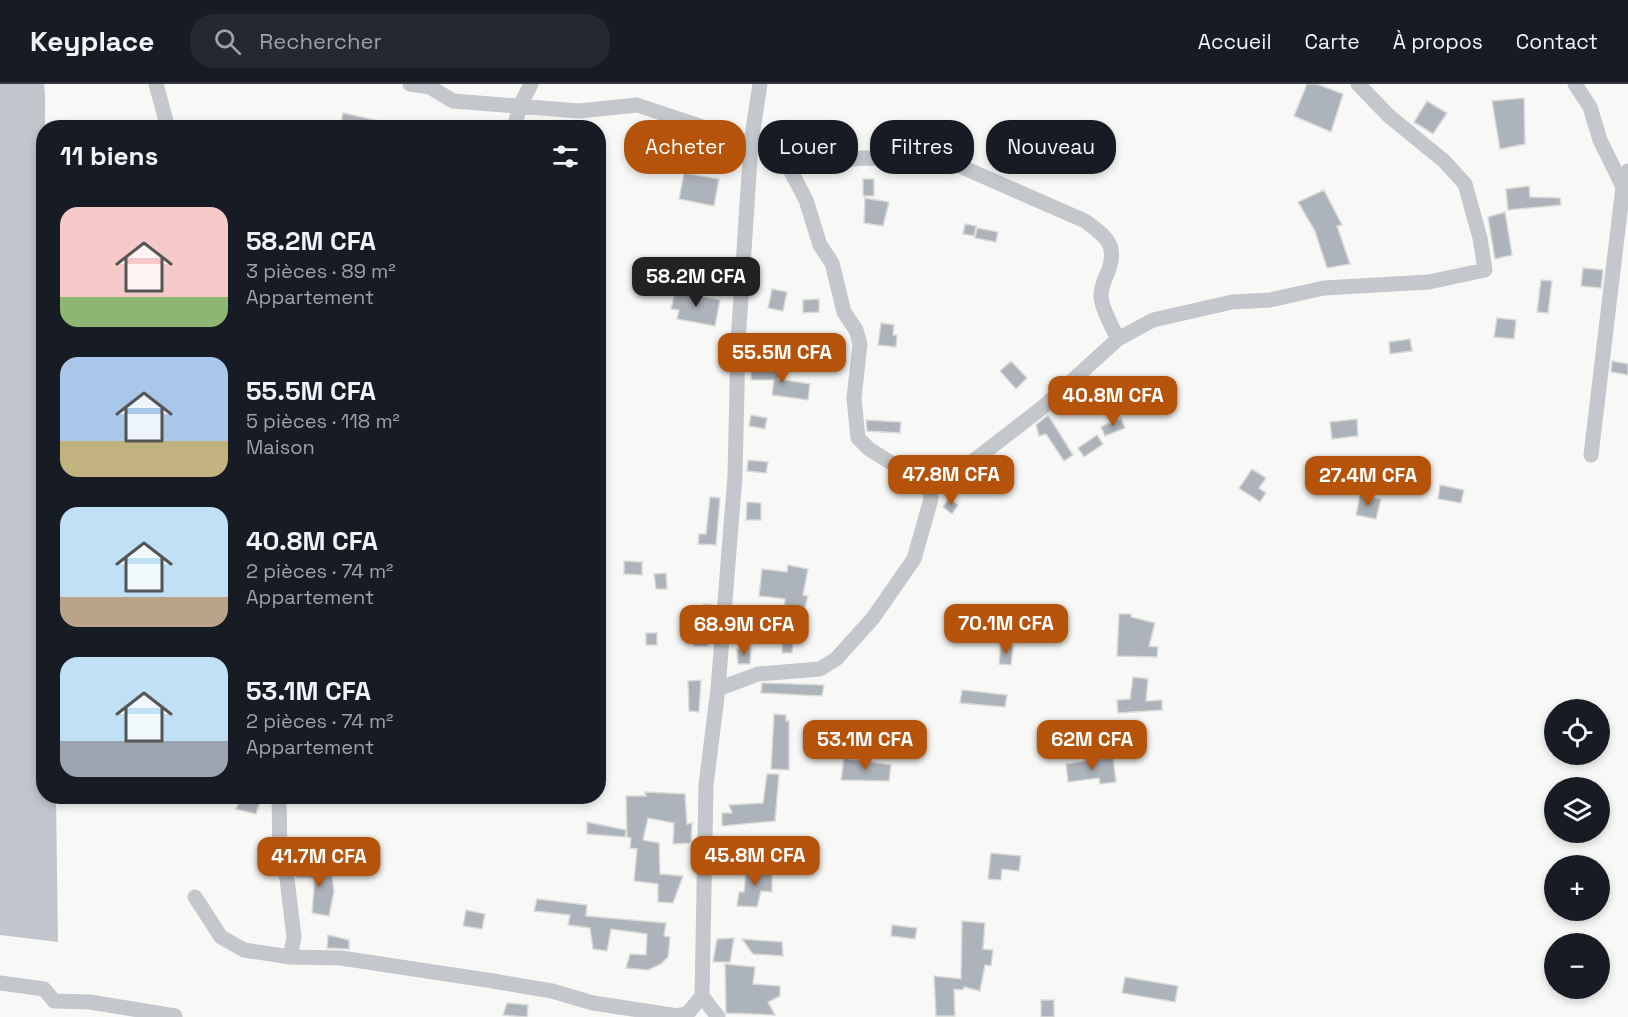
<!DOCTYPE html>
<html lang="fr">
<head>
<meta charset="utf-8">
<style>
  :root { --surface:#171b24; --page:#242831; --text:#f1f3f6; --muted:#9ea1a6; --line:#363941; --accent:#b45309 }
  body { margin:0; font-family:"Space Grotesk",sans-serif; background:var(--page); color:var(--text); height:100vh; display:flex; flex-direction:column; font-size:22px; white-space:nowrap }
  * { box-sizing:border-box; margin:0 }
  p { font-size:20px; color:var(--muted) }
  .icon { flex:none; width:33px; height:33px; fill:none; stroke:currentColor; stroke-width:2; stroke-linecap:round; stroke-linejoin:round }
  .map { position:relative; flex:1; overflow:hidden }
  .panel { position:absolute; left:36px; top:36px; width:570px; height:684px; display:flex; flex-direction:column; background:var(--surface); border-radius:24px; box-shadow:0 3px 9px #0003 }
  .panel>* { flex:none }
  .guide { position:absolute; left:624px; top:36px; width:570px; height:54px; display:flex; gap:12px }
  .controls { position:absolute; left:1544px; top:615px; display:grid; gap:12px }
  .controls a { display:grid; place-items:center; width:66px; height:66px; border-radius:50%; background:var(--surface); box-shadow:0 3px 9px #0003; font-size:30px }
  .price { position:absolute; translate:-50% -51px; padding:0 14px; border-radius:12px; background:var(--accent); color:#fff; font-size:20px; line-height:39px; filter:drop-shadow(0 2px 3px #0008) }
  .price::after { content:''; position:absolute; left:50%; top:36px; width:18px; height:14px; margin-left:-9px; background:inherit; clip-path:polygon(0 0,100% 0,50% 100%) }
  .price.selected { background:#222; color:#fff }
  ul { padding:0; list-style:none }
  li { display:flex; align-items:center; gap:18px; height:150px; padding:0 24px }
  li span { display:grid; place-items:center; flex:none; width:168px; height:120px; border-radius:18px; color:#555 }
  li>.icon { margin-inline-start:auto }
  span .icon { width:72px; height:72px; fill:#fffc; stroke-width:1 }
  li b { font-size:26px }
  h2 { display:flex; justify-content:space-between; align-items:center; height:72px; padding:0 24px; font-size:26px }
  .tag { padding:0 21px; border-radius:24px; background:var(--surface); box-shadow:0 3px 9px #0003; font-size:21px; line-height:54px }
  .tag.selected { background:var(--accent); color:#fff }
  header { display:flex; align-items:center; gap:36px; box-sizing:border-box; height:84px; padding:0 30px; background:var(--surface); border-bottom:2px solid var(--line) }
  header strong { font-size:28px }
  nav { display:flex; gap:33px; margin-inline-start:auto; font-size:21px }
  .search { width:420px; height:54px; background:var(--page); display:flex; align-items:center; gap:15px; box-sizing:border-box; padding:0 21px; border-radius:24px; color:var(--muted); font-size:22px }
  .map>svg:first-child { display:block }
  .water { fill:#c1c6cd }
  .building { fill:#adb3ba; stroke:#dadad8; stroke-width:1.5 }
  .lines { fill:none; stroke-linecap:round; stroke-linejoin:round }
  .minor { stroke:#c4c7cb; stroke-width:15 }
</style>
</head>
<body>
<header>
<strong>Keyplace</strong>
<div class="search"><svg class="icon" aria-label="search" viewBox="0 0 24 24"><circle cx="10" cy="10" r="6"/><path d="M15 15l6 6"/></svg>Rechercher</div>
<nav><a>Accueil</a><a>Carte</a><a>À propos</a><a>Contact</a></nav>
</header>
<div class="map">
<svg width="1628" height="933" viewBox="0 0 1628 933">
  <rect width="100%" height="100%" fill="#f8f8f6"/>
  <path class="water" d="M0 0H44L45 10 44 712 56 713 58 858 0 851Z"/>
  <path class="building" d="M1307 0H1317L1343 10 1331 48 1294 32Z
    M1524 14 1525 60 1500 65 1492 17Z
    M1427 17 1447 29 1433 50 1414 38Z
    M343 29 389 39 388 44H340Z
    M684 89 719 95 714 122 679 115Z
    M863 95H874V112H863Z
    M1529 102 1530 113 1560 114 1561 121 1508 126 1506 105Z
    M1324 106 1342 141 1337 142 1350 180 1327 184 1315 147 1298 118Z
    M865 114 889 118 883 142 864 139Z
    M1505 128 1512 171 1495 175 1488 133Z
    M965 140 976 142 974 152 963 150Z
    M977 144 998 148 996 158 975 154Z
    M1583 184 1603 186 1601 204 1581 202Z
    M1541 196 1552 197 1548 229 1537 228Z
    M772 205 787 208 783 227 768 224Z
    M675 207 720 216 715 242 677 235 679 226 671 225Z
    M819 215V228L803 229V216Z
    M1497 234 1516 236 1514 255 1494 253Z
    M881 239 894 241 893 251H897L896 263 878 261Z
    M1410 255 1412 267 1390 270 1389 258Z
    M1011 277 1027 294 1016 305 1000 287Z
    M1612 277 1628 280V291L1611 288Z
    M785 285V295H777L810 300 808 316 772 311 774 296H751V286Z
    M751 331 767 334 765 345 749 342Z
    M1048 331 1073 371 1064 377 1046 350 1039 352 1036 341Z
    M1121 334 1125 344 1105 352 1101 343Z
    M1357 335 1358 352 1332 355 1330 338Z
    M866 336 901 338 900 349 867 347Z
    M1097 351 1103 360 1084 373 1078 364Z
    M748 376 768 378 766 389 747 387Z
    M1252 385 1266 394 1259 404 1266 409 1260 418 1239 404Z
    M1440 401 1464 406 1461 419 1438 415Z
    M1360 411 1381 415 1376 435 1356 431Z
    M710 413 720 414 716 461 698 460 699 450H706Z
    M949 414 958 421 952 430 943 423Z
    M747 418 761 419V436H746Z
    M624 477 642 478V491L624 490Z
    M788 481 808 485 803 511 808 512 804 527 795 525 792 569H782L785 515 759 512 762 485 787 488Z
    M666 489 667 505H656L654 490Z
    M704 520 712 521 708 562H694L695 548 700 545Z
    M1119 530H1131V533L1155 539 1149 562 1158 563 1157 573 1117 572Z
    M646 549H657V561H646Z
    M1001 561 1013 562 1011 581 999 580Z
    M751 563 750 580H738L737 565Z
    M1133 593 1148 595 1146 617 1162 616V626L1118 629 1117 616 1130 615Z
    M701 596 699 628 689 627 688 597Z
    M762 599H764L824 601 822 612 761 609Z
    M962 606 1007 611 1005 623 960 619Z
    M774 630 786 631V637H789V686L771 685Z
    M844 649 909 654V659L844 666Z
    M1113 673 1116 698 1100 700 1099 694 1068 698 1066 680Z
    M844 674 891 681 889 697 841 696Z
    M767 690H779L775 737 722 742V729H732L729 721 763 719Z
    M645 708 685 710 687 740 692 739 691 759 673 760 674 739 648 734 643 756 659 759 660 790 683 792 673 819 658 818V800L634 797 637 765 630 764 631 754 627 753 626 712H646Z
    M242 713 260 717 256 730 236 725Z
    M587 738 626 746 625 753 587 750Z
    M991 769 1021 772 1019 787 1002 785 1001 796 988 795Z
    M296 780 331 786 334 807 329 832 312 829 315 794 297 793Z
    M772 786V808L761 807 757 823 737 822 739 808H744L746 787Z
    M537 815 587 821 586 832 666 839 664 852 670 853 668 873 661 880 648 886 626 884 630 870 646 871 647 850 611 845 607 867 593 865 590 844 568 841 570 831 534 827Z
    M466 826 485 830 482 845 463 842Z
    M962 837 985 839 983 865 993 866 991 882 985 881 980 907 964 903 963 906 954 905 955 932H936L934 892 961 895Z
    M892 841 917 844 915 855 891 852Z
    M328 851 349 856V865L327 864Z
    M734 854 730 878H713L717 855Z
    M742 855 782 858 783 872 753 870Z
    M725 880 755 883 753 900 780 902V912L768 918 775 931 726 929Z
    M1125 893 1178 902 1175 918 1122 909Z
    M1041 916H1054V933H1041Z
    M507 919 528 921 527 933 503 931Z"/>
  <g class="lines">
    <path class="minor" d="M156 0 168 44
      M410 0 430 3 453 17 579 27 637 21 751 59 765 61 783 72 806 116 820 161 832 179 844 228 856 246 860 260 854 314 858 354 869 365 930 403 931 415 914 475 873 534 836 575 820 585 758 590 718 605
      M1575 0 1590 23 1600 56 1623 103
      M514 44 520 22 531 0
      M783 72 812 79 864 74 946 76 1085 137C1107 153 1119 162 1107 190 1104 197 1101 203 1101 212 1102 226 1112 242 1118 255
      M1591 371 1623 103 1628 87
      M930 403 941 402 1043 323 1118 255 1153 236 1232 218 1270 216 1324 204 1429 198 1485 186 1480 154 1465 100 1444 77 1389 32 1358 0
      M279 712 280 770 287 795 294 853 290 873
      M195 813 221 853 244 866 290 873 341 874 493 897 552 907 593 919 678 932 688 929 702 912 718 933
      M0 899 44 905 54 917 90 918 175 932
      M702 912 706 701 718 605 735 392 738 259 751 59 760 0"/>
  </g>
</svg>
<div class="controls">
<a><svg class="icon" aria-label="locate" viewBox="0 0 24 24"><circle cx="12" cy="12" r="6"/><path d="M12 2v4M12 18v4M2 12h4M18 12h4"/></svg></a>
<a><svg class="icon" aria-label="layers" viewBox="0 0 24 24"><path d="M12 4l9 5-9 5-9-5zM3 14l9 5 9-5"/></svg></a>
<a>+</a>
<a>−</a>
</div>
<b class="price selected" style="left:696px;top:224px">58.2M CFA</b>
<b class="price" style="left:782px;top:300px">55.5M CFA</b>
<b class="price" style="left:1113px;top:343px">40.8M CFA</b>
<b class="price" style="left:951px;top:422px">47.8M CFA</b>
<b class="price" style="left:1368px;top:423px">27.4M CFA</b>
<b class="price" style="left:1006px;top:571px">70.1M CFA</b>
<b class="price" style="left:744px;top:572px">68.9M CFA</b>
<b class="price" style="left:865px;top:687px">53.1M CFA</b>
<b class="price" style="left:1092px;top:687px">62M CFA</b>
<b class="price" style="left:755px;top:803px">45.8M CFA</b>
<b class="price" style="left:319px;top:804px">41.7M CFA</b>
<div class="guide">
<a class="tag selected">Acheter</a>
<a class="tag">Louer</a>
<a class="tag">Filtres</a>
<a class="tag">Nouveau</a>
</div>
<section class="panel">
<h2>11 biens<svg class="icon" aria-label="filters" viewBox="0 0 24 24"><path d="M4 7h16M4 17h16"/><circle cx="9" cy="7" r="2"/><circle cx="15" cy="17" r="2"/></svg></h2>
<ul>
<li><span style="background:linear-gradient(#f6c9c9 75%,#8fb573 0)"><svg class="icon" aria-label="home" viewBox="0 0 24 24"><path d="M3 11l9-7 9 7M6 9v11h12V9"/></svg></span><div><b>58.2M CFA</b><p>3 pièces · 89 m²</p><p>Appartement</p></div></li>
<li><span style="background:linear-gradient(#a9c7e8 70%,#c2b280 0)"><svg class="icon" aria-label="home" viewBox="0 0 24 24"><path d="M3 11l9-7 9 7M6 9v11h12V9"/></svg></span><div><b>55.5M CFA</b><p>5 pièces · 118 m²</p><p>Maison</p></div></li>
<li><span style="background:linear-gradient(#bfe0f5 75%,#b9a48a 0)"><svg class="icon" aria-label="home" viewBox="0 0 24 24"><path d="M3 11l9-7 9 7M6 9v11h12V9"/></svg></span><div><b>40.8M CFA</b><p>2 pièces · 74 m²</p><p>Appartement</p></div></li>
<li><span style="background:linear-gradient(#bfe0f5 70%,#9aa5b1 0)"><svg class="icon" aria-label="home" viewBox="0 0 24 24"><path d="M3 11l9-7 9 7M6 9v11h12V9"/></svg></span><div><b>53.1M CFA</b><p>2 pièces · 74 m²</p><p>Appartement</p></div></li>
</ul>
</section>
</div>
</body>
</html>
